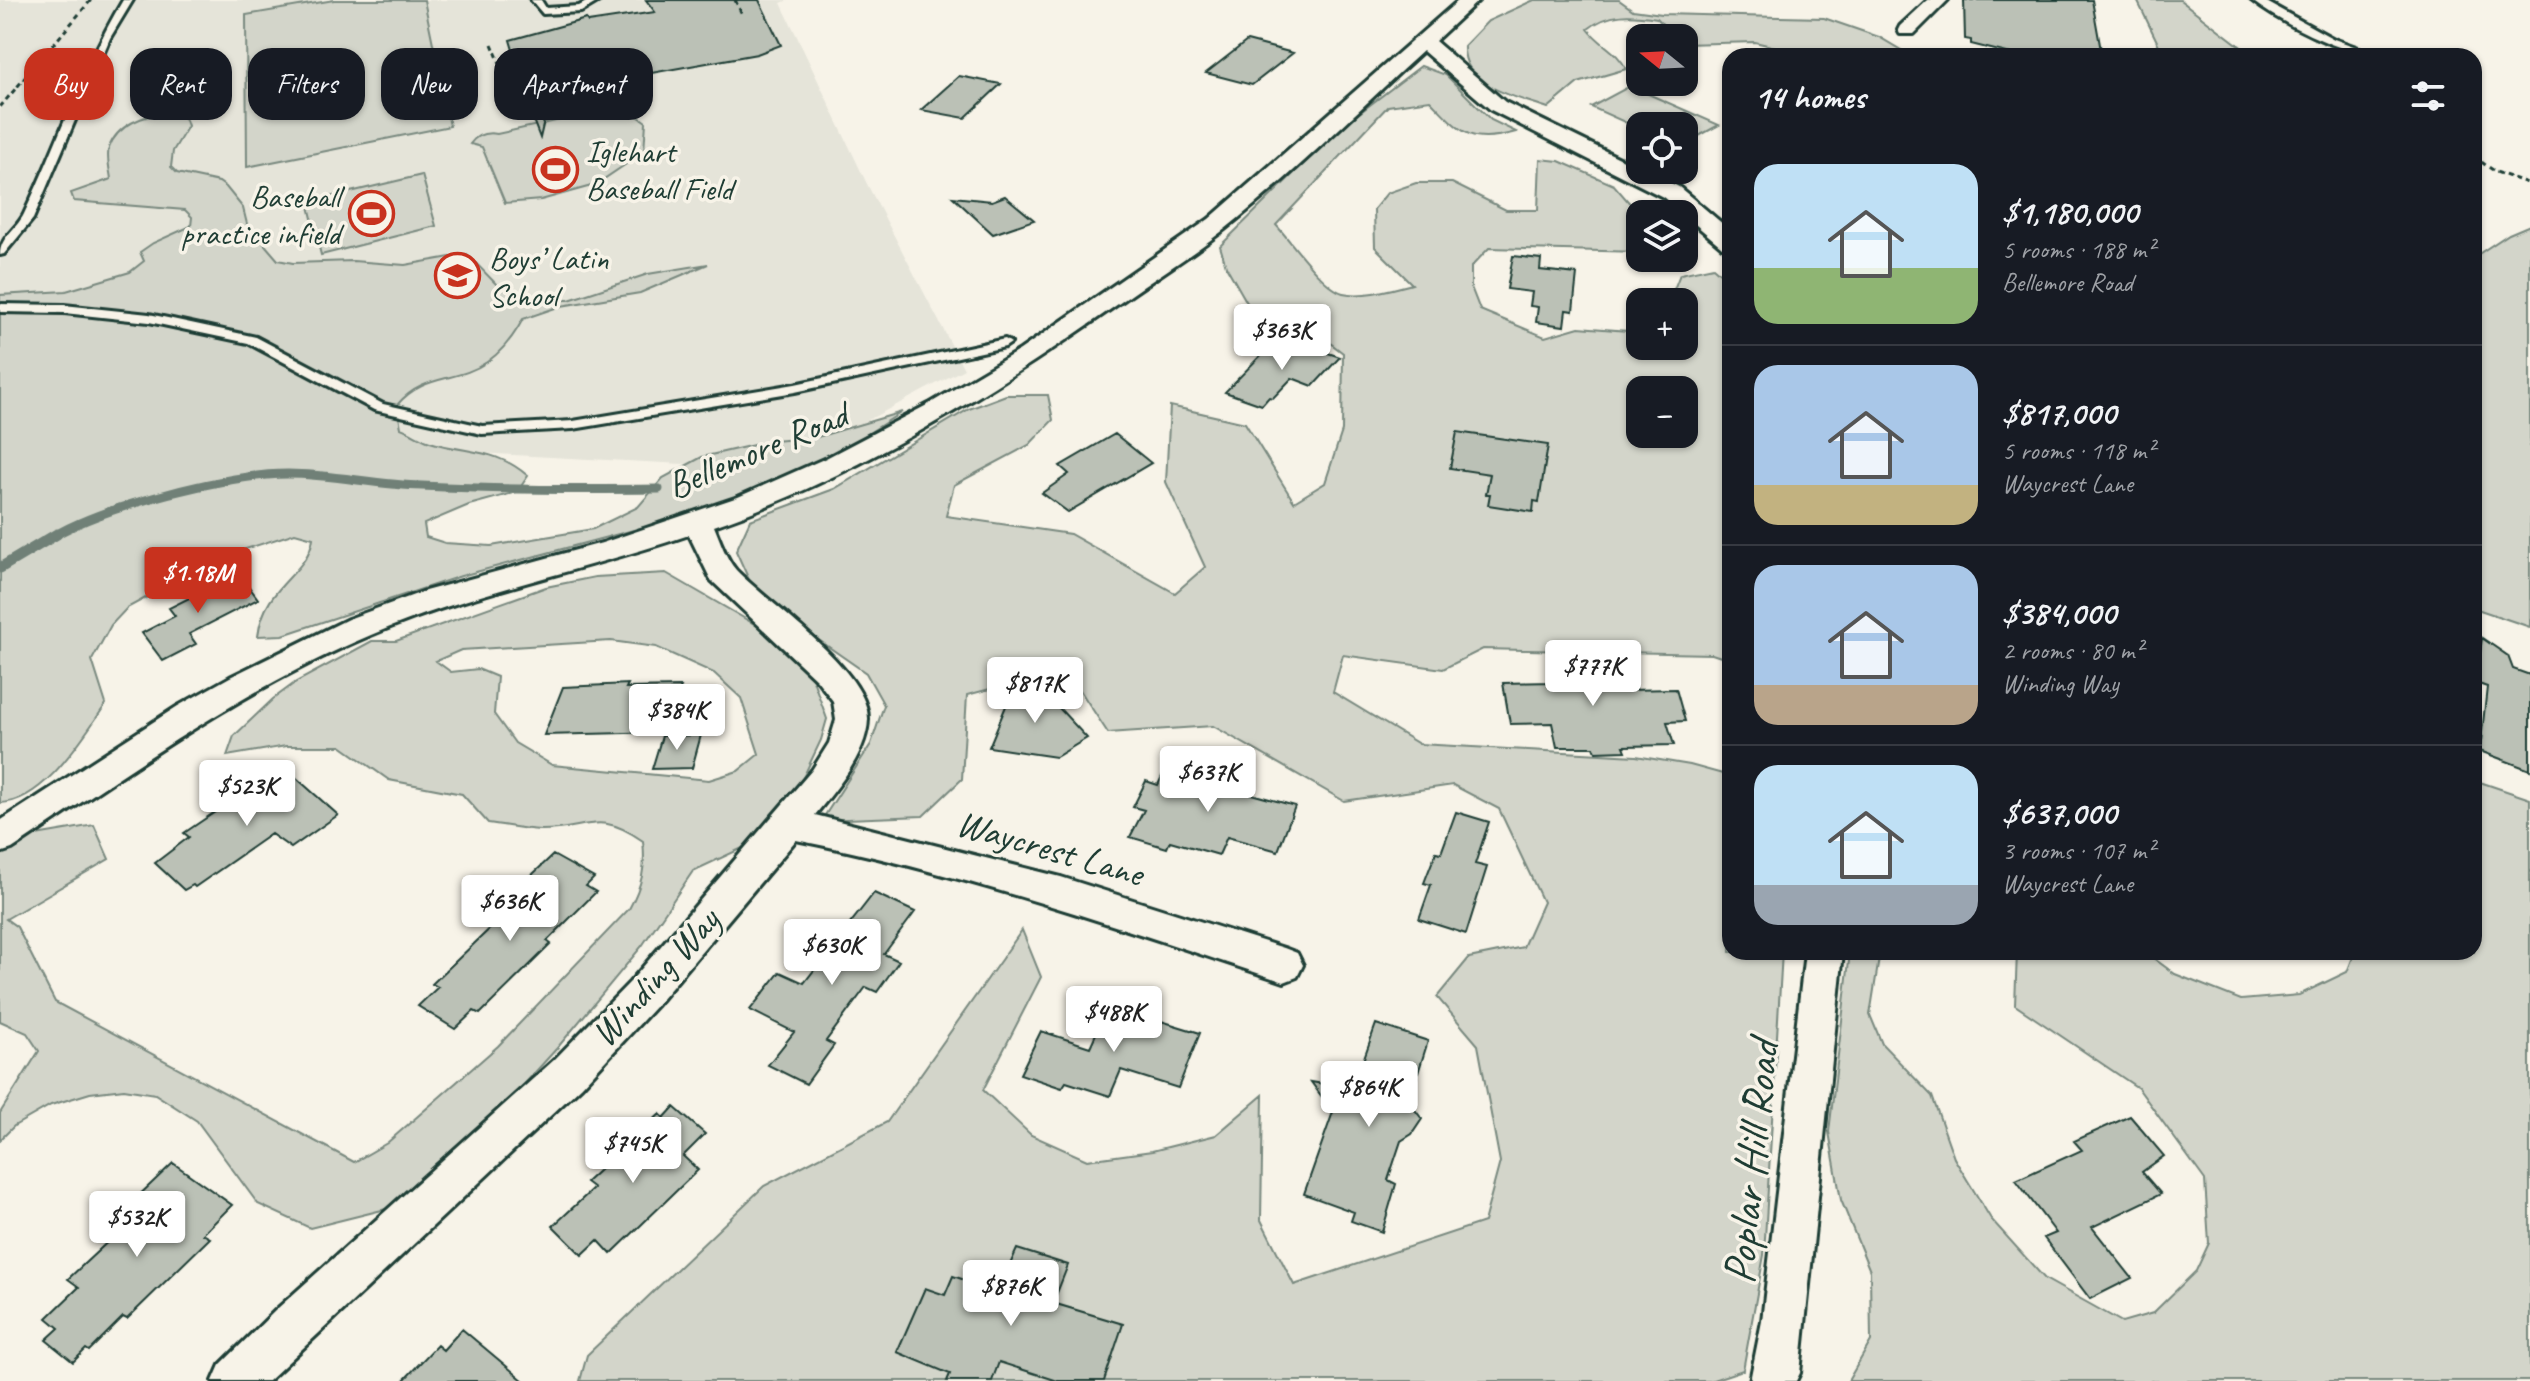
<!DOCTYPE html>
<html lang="en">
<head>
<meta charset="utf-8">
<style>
  :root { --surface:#171b24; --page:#242831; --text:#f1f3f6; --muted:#9ea1a6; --line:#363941; --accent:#c8321e }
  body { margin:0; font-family:Caveat,sans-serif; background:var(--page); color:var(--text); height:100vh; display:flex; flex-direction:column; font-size:30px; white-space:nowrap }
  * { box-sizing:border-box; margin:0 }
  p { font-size:26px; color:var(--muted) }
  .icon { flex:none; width:44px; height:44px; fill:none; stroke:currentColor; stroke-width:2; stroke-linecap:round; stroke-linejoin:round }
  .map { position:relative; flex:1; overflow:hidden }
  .drawer { position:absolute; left:1722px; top:48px; width:760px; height:912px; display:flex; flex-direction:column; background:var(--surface); border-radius:24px; box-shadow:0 2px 6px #0004 }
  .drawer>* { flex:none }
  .top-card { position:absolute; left:24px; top:48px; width:760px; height:72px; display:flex; gap:16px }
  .needle { width:52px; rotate:288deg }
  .tools { position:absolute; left:1626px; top:24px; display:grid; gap:16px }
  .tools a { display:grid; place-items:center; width:72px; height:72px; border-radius:16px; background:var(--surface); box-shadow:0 2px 6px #0004; font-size:40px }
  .price { position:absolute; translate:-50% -68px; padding:0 18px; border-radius:8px; background:#fff; color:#222; font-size:26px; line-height:52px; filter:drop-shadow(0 2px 4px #0008) }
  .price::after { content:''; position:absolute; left:50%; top:48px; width:24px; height:18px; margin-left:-12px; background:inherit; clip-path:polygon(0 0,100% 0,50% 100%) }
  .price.active { background:var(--accent); color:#fff }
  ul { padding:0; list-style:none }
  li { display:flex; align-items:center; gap:24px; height:200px; padding:0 32px }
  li+li { border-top:2px solid var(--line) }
  li span { display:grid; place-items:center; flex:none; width:224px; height:160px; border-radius:24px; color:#555 }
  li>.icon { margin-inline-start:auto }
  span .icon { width:96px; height:96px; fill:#fffc; stroke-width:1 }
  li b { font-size:34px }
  h2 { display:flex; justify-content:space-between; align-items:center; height:96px; padding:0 32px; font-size:34px }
  .tag { padding:0 28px; border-radius:24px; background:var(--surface); box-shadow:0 2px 6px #0004; font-size:28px; line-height:72px }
  .tag.active { background:var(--accent); color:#fff }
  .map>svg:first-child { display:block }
  .built { fill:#e5e4d9 }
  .green { fill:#d3d5ca; stroke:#79897f; stroke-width:2; fill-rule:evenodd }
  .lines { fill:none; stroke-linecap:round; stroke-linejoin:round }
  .stream-far1 { stroke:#6f8077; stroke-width:9 }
  .stream { stroke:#6f8077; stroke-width:11 }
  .building { fill:#bbc1b6; stroke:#1f3d34; stroke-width:2 }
  .lane-casing { stroke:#1f3d34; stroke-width:6 }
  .street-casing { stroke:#1f3d34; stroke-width:6 }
  .path { stroke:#1f3d34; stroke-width:3; stroke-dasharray:5 4; stroke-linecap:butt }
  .lane { fill:#f7f3e8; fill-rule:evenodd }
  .street { fill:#f7f3e8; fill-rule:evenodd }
  .labels { text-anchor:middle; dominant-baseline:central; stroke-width:7; stroke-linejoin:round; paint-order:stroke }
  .far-poi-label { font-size:32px; fill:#1f3d34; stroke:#f7f3e8; text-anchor:start }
  .street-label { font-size:38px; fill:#1f3d34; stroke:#f7f3e8 }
  .near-street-label { font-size:46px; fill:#1f3d34; stroke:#f7f3e8 }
</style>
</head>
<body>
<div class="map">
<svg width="2530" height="1381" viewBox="0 0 2530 1381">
  <rect width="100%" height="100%" fill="#f7f3e8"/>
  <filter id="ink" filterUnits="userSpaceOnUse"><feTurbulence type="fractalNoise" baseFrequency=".0125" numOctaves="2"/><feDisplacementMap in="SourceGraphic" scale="16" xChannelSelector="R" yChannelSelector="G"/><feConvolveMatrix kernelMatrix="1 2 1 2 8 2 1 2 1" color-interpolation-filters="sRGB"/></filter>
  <g filter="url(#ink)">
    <path class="built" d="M0 0H788L781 3 867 184 964 369 776 469 253 441 0 643Z"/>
    <path class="green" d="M334 0H424L450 126 247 167 246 15Z
      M1534 0H1619L1633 10 1662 14 1824 18 1879 37 1911 56H1812L1755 42 1684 44V38H1668L1669 31 1657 18C1631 14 1609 12 1588 29 1600 45 1618 51 1626 69L1578 83 1548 108C1517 97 1462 87 1464 46L1488 21Z
      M2137 0H2180L2253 56H2164Z
      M1421 66 1446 75 1491 120 1516 132C1469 145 1462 133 1430 100L1388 106 1276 225C1291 241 1323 288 1343 293 1364 298 1392 289 1412 284L1375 247 1374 209 1387 193 1416 183H1452L1506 210H1538L1540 159 1559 161 1614 185 1640 215V252L1489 248 1471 267V287L1480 310 1545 337 1579 327 1640 332V346H1684V302H1669L1680 274 1713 267 1730 282V660L1712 654 1483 649 1443 669 1343 655 1333 692 1419 744 1636 756 1690 765 1730 776V952H1782L1764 1255 1743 1370 1710 1381H580L587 1355 764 1186 887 1122 1022 930 1041 977 983 1090 1031 1135 1087 1160 1152 1151 1216 1135 1263 1095 1261 1220 1294 1285 1484 1222 1500 1162 1478 1045 1437 997 1469 958 1523 947 1543 902 1499 809 1453 785 1344 801 1213 726 1108 733 1066 669 967 695 962 779 923 816 822 820 871 744 884 705 866 673 770 606 749 580 736 551 750 520 834 489 969 409 1006 395H1048L1053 420 1029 445 954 485 946 516 1070 534 1175 593 1205 567 1166 482 1170 406 1245 423 1294 502 1325 483 1342 431 1343 353 1317 333 1250 308 1226 266 1220 246 1341 127ZM1640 390H1684V434H1640Z
      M1630 86 1719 125 1684 144V126H1640V129L1591 107Z
      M624 106 646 122 644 152 595 185 541 200 505 203 482 147 470 144C477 134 486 132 497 134Z
      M166 112 179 114 186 120 188 126 173 151 171 167 177 173 219 182 226 187 243 208 247 224 278 260 293 263 353 261 405 265 467 254 498 286 527 300H569L648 274 708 264 640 293 561 306 523 319C514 336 504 350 487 362 457 383 424 373 397 405L401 428C411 432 421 439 430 442 468 454 496 448 528 476L517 492 469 505 424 524 426 537 445 543 491 546 593 529 638 507 663 478 702 457 771 441 814 438 902 412 823 462 724 506 461 576 283 635 258 636C264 584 308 575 313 538L295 533 221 557 127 608 111 625 92 660 106 704C82 738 44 802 0 803V295L66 291 130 272 144 261 140 252 153 243 191 226 192 217 185 210 74 201 71 193 111 179C110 171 106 156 109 148 117 124 144 116 166 112Z
      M422 175 436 226 321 255 308 202Z
      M2530 225V627L2474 608V257L2509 234Z
      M666 573 782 640 808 666 827 719 821 740 801 782 768 823 749 845 693 871 642 946 558 1047 480 1133 450 1159 386 1209 310 1228 258 1204 197 1121 155 1094 124 1089 90 1093 51 1105 14 1126 0 1140V1113L39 1051 27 1033 0 1021V855L36 835 94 825 109 859 6 919 17 927 55 1002 354 1162 387 1143 498 1046 629 909C642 885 646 868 643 841 597 808 587 831 540 830 523 829 505 825 488 823L462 794 389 780 341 746H286L227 756 234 736 273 699 296 682 372 641H396L546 587 595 577ZM611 641 656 647 714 673 741 698 759 754 738 771 709 780 552 765 515 743 494 714 497 677 478 669 451 672 436 661 461 650Z
      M2474 780 2530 799V1381H1848L1871 1341 1870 1271 1841 1200 1829 1132 1850 952H1880L1870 1015 1882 1044 1932 1096 1954 1158 1991 1219 2045 1279 2122 1322 2153 1313 2196 1271 2209 1243 2205 1180 2138 1088 2015 1005 2017 952H2145L2175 974 2241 1000 2299 995 2347 972 2355 952H2474Z"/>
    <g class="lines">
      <path class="stream-far1" d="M54 536C104 506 230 474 288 474 332 474 377 485 422 486 501 490 580 490 659 489"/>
      <path class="stream" d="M0 568 57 534"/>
    </g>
    <path class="building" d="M646 0H759L781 45 757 54 551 91 540 138 518 81 522 80 510 40 586 19 588 22 655 12Z
      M1964 0H2092L2102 56H2019L1971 44V40L1965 39Z
      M1247 41 1293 53 1252 85 1206 73Z
      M959 76 1001 84 965 118 921 110Z
      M1005 196 1034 220 993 234 953 197 992 201Z
      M1513 256 1541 259 1540 270 1577 274 1573 311 1566 310 1564 326 1536 322 1538 307 1530 306 1532 292 1507 289Z
      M1292 341 1340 357 1313 386 1292 378 1273 398 1269 397 1262 405 1225 392 1269 347 1281 351Z
      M1457 432 1548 445 1539 502 1534 501 1533 512 1488 505 1490 494H1486L1490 474 1450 468Z
      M1115 434 1151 463 1068 512 1042 493 1069 474 1060 466Z
      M239 573 258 599 189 634 196 644 163 661 142 633 175 616 169 608Z
      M2482 638 2508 656 2513 669 2530 675V770L2480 751 2487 687 2476 683Z
      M1592 653 1600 683H1625L1627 690 1676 689 1685 721 1667 722 1674 745 1624 746 1626 751 1596 752 1594 747H1557L1552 723 1510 724 1503 683 1554 682 1548 654Z
      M1034 681 1087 738 1056 757 989 747 1013 689Z
      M628 684 626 688 681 687 667 732 544 735 563 687Z
      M701 735 692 768 652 769 662 736Z
      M283 766 338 815 291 848 271 834 195 887 193 885 184 890 155 863 189 837 184 833Z
      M1165 770 1198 779 1201 772 1247 784 1244 792 1295 806 1278 851 1227 837 1219 855 1170 841 1167 848 1130 837 1144 810 1133 807 1146 781 1158 785Z
      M1456 812 1489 822 1475 864 1487 867 1466 934 1419 919 1431 885 1424 883 1436 852 1441 853Z
      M553 855 594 878 586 886 596 892 547 941 551 944 480 1014 474 1011 455 1029 418 1006 438 987 432 984 525 895 516 890Z
      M874 893 915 912 884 954 899 961 877 992 866 987 826 1041 834 1045 806 1084 768 1065 794 1032 750 1010 780 972 804 983Z
      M1109 1005 1200 1033 1178 1088 1121 1070 1110 1096 1066 1082 1062 1088 1020 1074 1041 1031 1090 1047Z
      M1376 1024 1428 1041 1409 1102 1422 1119 1412 1134 1401 1141 1388 1180 1396 1184 1382 1232 1351 1221 1354 1212 1304 1194 1333 1112 1311 1082 1353 1089Z
      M674 1107 705 1134 683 1156 698 1170 611 1254 598 1240 582 1255 553 1226 594 1188 586 1182 660 1114 664 1118Z
      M2130 1116 2164 1156 2142 1172 2161 1194 2092 1227 2132 1278 2090 1299 2044 1238 2056 1233 2016 1180 2082 1150 2074 1141Z
      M173 1163 232 1205 203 1234 210 1238 127 1319 123 1317 89 1351 86 1349 73 1362 46 1340 59 1328 47 1318 79 1287 68 1279 131 1220 127 1217 138 1207 132 1202Z
      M1017 1249 1068 1265 1053 1303 1123 1324 1104 1381H1058L999 1362 992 1381H947L950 1374 897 1352 925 1288 945 1295 953 1276 998 1291Z
      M462 1329 524 1381H403L437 1345 443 1350Z"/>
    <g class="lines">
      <defs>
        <path id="lane" d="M123 0H133L110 38 33 219 4 254 0 255C0 237 16 230 24 214 58 143 82 68 123 0Z
          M531 0H541L546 8 579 6 590 0H601L581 12 543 14Z
          M2251 0H2263L2334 39 2381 56C2345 56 2279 22 2251 0Z
          M0 304 64 305 149 314 256 337 383 404 482 426 573 421 795 384 1005 339 1011 343 1005 347 795 392 573 429 482 434 374 410 248 343 149 322 64 313 0 312Z"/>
        <path id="street" d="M1459 0H1479L1435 41 1505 102 1679 187 1730 230V249L1722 247 1663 197 1491 110 1423 51C1358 110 1294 174 1225 229 1192 255 1155 278 1121 302 994 391 861 475 714 526 720 540 726 559 736 570 769 604 869 671 868 719 867 754 836 789 815 815L1061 877 1284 948 1297 953 1303 965 1297 977 1284 982C1123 928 962 873 796 840L656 1006 582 1086 268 1381H213L220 1365 278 1308 554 1060 630 982 812 770 829 743 836 720 833 701 817 680 711 580 689 535C584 571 473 591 371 635 242 689 128 772 12 849L0 853V821L178 706 230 677 348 619 425 591 602 543 738 497 826 458 929 404 1020 350 1209 219Z
          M1928 0H1948L1914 34H1900L1898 30 1900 26Z
          M1805 952H1843L1800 1373 1796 1381H1750L1762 1321Z"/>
      </defs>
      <use href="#lane" class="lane-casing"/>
      <use href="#street" class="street-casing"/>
      <path class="path" d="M735 0 742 14
        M492 44 514 96
        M0 107 91 0
        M2474 157 2496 172 2530 184"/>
      <use href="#lane" class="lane"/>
      <use href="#street" class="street"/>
    </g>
  </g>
  <defs>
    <symbol id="stadium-ring" viewBox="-11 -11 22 22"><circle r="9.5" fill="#f7f3e8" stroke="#c8321e" stroke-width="1.5"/><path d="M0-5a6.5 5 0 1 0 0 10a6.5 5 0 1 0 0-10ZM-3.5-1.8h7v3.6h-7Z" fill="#c8321e"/></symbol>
    <symbol id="school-ring" viewBox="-11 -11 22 22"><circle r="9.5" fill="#f7f3e8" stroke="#c8321e" stroke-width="1.5"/><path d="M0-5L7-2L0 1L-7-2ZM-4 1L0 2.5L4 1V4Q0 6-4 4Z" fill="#c8321e"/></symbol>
  </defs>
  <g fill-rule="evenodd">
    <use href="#stadium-ring" x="530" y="144" width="51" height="51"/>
    <use href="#stadium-ring" x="346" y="188" width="51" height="51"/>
    <use href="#school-ring" x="432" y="250" width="51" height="51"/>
  </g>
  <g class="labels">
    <g class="far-poi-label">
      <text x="586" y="151">Iglehart<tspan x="586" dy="37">Baseball Field</tspan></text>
      <text x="340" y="196" text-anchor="end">Baseball<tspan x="340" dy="37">practice infield</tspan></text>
      <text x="489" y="258">Boys’ Latin<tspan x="489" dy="37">School</tspan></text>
    </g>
    <g class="street-label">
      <text transform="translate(757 450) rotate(-23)">Bellemore Road</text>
      <text transform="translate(1050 848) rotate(16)">Waycrest Lane</text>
      <text transform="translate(655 977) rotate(-48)">Winding Way</text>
    </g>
    <g class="near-street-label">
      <text transform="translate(1751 1162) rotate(-84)">Poplar Hill Road</text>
    </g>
  </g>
</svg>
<div class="tools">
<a><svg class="needle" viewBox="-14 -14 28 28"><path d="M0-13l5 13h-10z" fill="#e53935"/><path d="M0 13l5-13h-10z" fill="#9ea1a6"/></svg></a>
<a><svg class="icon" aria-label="locate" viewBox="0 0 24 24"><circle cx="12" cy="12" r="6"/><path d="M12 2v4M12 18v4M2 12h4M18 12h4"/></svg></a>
<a><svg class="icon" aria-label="layers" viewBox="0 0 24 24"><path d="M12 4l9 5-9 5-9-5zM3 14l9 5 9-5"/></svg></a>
<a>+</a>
<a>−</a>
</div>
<b class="price" style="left:1282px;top:372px">$363K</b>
<b class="price active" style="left:198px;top:615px">$1.18M</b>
<b class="price" style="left:1593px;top:708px">$777K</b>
<b class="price" style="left:1035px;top:725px">$817K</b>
<b class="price" style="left:677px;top:752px">$384K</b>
<b class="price" style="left:1208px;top:814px">$637K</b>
<b class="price" style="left:247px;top:828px">$523K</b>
<b class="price" style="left:510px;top:943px">$636K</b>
<b class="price" style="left:832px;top:987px">$630K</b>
<b class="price" style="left:1114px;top:1054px">$488K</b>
<b class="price" style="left:1369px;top:1129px">$864K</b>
<b class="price" style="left:633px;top:1185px">$745K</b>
<b class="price" style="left:137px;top:1259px">$532K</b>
<b class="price" style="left:1011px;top:1328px">$876K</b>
<div class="top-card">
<a class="tag active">Buy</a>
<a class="tag">Rent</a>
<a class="tag">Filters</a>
<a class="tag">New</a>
<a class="tag">Apartment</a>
</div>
<section class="drawer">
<h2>14 homes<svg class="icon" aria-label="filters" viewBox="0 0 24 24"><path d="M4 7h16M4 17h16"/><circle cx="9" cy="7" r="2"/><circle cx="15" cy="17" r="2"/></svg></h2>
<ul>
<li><span style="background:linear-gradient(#bfe0f5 65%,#8fb573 0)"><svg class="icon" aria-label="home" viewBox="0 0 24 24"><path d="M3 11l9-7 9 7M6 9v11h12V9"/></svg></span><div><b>$1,180,000</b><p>5 rooms · 188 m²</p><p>Bellemore Road</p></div></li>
<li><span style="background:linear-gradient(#a9c7e8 75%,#c2b280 0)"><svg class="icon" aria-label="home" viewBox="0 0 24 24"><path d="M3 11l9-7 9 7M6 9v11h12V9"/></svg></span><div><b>$817,000</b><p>5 rooms · 118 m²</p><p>Waycrest Lane</p></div></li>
<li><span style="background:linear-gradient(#a9c7e8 75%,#b9a48a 0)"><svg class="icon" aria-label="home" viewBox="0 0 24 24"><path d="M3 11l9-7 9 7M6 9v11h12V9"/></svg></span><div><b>$384,000</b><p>2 rooms · 80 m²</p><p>Winding Way</p></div></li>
<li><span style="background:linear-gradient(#bfe0f5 75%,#9aa5b1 0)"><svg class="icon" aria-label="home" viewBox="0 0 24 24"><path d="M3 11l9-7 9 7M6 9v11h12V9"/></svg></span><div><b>$637,000</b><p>3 rooms · 107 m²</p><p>Waycrest Lane</p></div></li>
</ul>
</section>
</div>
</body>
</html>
